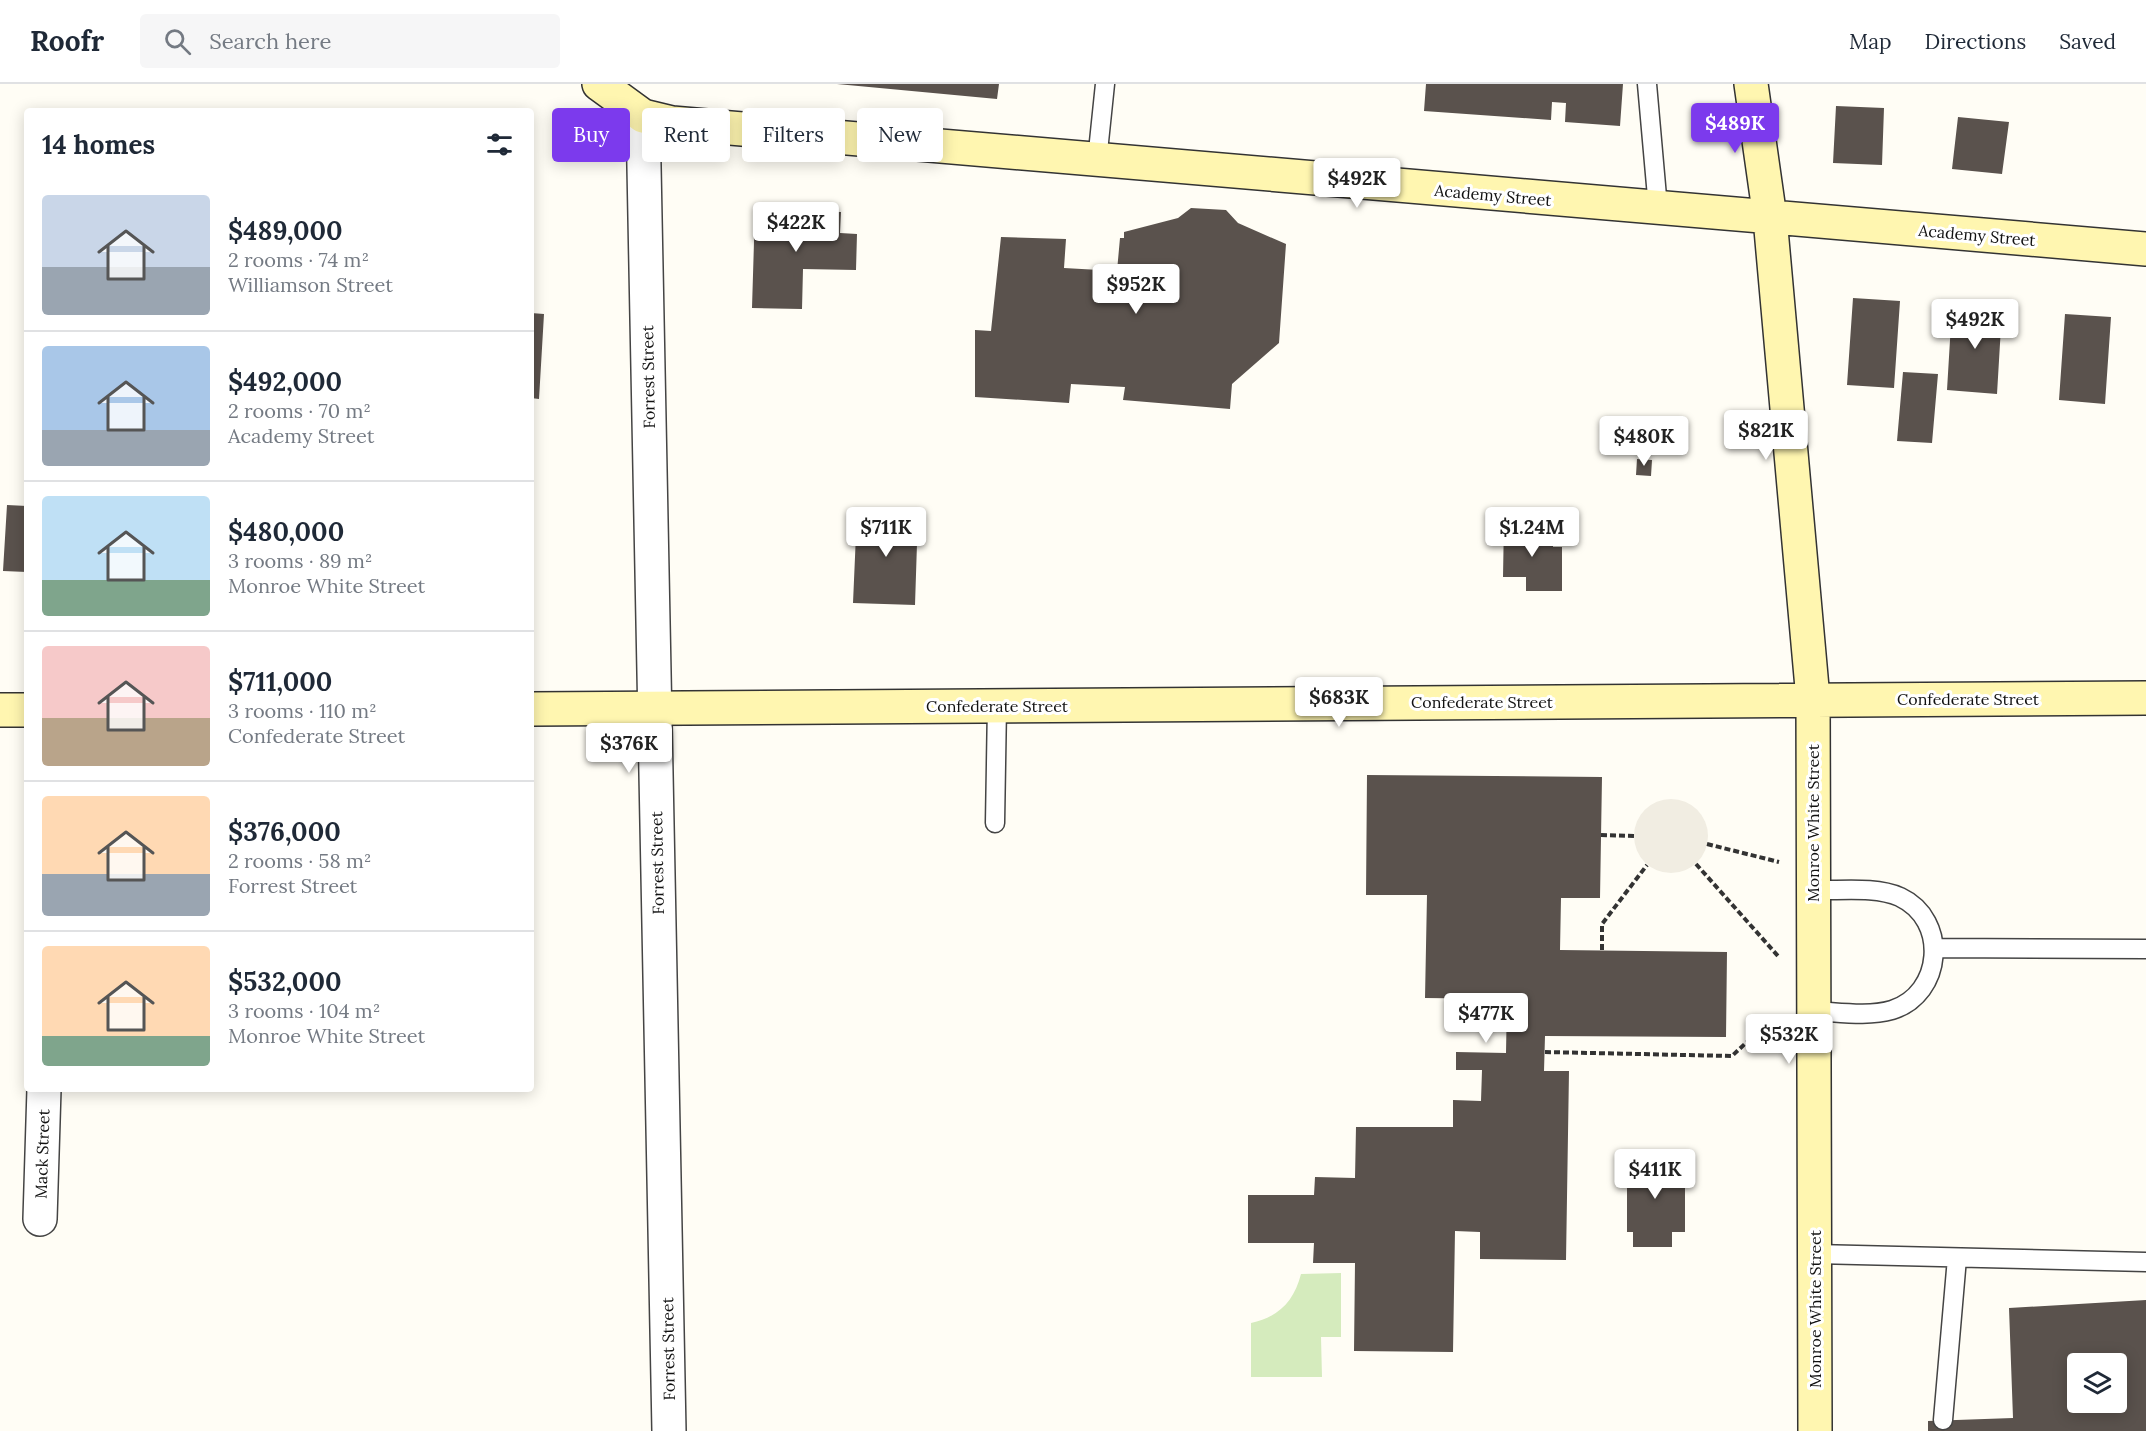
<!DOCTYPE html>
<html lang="en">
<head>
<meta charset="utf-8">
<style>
  :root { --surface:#fff; --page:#f6f6f7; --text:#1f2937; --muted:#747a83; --line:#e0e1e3; --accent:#7c3aed }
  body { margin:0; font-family:Lora,serif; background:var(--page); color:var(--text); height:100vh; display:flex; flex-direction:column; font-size:22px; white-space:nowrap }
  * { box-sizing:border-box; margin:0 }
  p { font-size:20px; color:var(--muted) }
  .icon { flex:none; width:33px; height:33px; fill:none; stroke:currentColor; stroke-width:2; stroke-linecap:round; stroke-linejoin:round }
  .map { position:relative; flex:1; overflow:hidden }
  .panel { position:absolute; left:24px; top:24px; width:510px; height:984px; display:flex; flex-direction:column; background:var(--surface); border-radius:6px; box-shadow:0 3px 15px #0003 }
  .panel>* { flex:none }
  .banner { position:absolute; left:552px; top:24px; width:570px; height:54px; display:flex; gap:12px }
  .tools { position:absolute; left:2067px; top:1269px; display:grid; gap:12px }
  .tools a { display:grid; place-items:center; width:60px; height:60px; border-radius:6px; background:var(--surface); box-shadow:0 3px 15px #0003; font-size:30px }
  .price { position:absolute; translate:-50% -51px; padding:0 14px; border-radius:6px; background:#fff; color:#222; font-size:20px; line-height:39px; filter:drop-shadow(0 2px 3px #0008) }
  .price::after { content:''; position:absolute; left:50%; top:36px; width:18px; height:14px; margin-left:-9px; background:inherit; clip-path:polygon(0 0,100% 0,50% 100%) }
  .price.current { background:var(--accent); color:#fff }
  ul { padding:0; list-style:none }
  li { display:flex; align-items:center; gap:18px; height:150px; padding:0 18px }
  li+li { border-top:2px solid var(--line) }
  li span { display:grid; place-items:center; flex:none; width:168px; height:120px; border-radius:6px; color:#555 }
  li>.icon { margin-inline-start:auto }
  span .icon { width:72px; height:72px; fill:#fffc; stroke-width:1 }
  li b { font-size:26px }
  h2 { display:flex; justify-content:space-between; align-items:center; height:72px; padding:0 18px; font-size:26px }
  .chip { padding:0 21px; border-radius:6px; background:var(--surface); box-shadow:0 3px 15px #0003; font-size:21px; line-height:54px }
  .chip.current { background:var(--accent); color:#fff }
  header { display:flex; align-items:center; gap:36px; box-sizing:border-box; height:84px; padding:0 30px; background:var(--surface); border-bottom:2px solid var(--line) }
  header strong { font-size:28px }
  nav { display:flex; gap:33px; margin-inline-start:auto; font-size:21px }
  .search { width:420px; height:54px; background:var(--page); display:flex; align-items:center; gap:15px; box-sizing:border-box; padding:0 21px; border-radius:6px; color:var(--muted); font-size:22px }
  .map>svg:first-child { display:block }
  .green { fill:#d5ebbd }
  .plaza { fill:#f1ede2 }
  .building { fill:#5a524d; fill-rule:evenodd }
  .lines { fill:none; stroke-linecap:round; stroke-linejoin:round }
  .lane-casing { stroke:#444; stroke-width:21 }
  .street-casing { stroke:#444; stroke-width:36 }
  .secondary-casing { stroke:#333; stroke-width:36 }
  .path { stroke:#333; stroke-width:4; stroke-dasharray:6 3; stroke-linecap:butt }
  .lane { stroke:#fff; stroke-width:18 }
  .street { stroke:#fff; stroke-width:33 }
  .secondary { stroke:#fff6b0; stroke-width:33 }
  .labels { text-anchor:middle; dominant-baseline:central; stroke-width:6; stroke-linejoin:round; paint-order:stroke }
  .street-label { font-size:16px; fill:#111; stroke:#fff }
</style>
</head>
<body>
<header>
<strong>Roofr</strong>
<div class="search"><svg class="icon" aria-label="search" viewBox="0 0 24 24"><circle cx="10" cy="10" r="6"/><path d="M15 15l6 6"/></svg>Search here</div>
<nav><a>Map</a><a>Directions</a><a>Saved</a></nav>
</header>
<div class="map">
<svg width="2146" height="1347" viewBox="0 0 2146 1347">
  <rect width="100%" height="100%" fill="#fffdf5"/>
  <path class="green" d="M1341 1189V1253H1321L1322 1293H1251V1239C1279 1233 1294 1217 1301 1190Z"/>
  <path class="plaza" d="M1634 752a37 37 0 1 1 74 0a37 37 0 1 1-74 0Z"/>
  <path class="building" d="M837 0H999L997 15Z
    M1426 0H1623L1620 42 1565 38 1566 19 1552 18 1551 36 1424 27Z
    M1836 22 1884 24 1882 81 1833 79Z
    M1958 33 2009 38 2002 90 1952 85Z
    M1191 124 1226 126 1238 139 1286 160 1279 259 1232 300 1230 325 1123 316 1125 303 1071 300 1069 319 975 313V246L991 247 1001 153 1066 155 1064 184 1117 187 1120 154H1124V148L1178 134Z
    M755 125 841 128 840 149 857 150 856 186 803 185 802 225 752 224Z
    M1853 214 1900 217 1894 304 1847 301Z
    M1952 223 2002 226 1997 310 1947 306Z
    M531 229 544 230 539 315 531 314Z
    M2065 230 2111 233 2105 320 2059 316Z
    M1903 288 1938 290 1932 359 1897 357Z
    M1637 375 1652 376 1651 392 1636 391Z
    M7 421 27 422V488L3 487Z
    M857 427 918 429 915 521 853 519Z
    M1504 436H1529V454H1553V463H1562V507H1526V493H1503Z
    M1367 691 1602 693 1600 814H1561L1560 866 1727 868 1726 953 1545 952 1544 987H1569L1566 1176 1480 1175V1148L1455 1147 1453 1268 1354 1267 1355 1179H1313L1314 1159H1248V1111H1314L1315 1093 1355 1094 1356 1043H1453V1016L1481 1017 1482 986H1456V968L1506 969 1507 915 1425 914 1427 811H1366Z
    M1634 1066 1674 1067 1673 1089 1685 1090V1148H1672V1163H1633V1148H1627V1089H1634Z
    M2146 1216V1347H1928V1337L2013 1334 2009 1224ZM2078 1280H2116V1318H2078Z"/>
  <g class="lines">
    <defs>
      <path id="lane" d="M1647 0 1658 124
        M1097 77 1105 0
        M995 739 997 621
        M1813 806C1840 807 1875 802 1900 813 1949 836 1943 910 1892 926 1868 933 1838 928 1814 927
        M1935 864 2146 865
        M1815 1170 2146 1178
        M1943 1336 1957 1174"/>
      <path id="street" d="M643 32 669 1347
        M40 1135 44 1005"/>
      <path id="secondary" d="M599 0 643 32 672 39 2146 165
        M1751 0 1770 134 1813 615 1815 1347
        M531 625 2146 614
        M0 626H27"/>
    </defs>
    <use href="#lane" class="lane-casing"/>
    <use href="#street" class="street-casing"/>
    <use href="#secondary" class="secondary-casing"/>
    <path class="path" d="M1601 751 1634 752
      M1707 760 1779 778
      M1696 780 1778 872
      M1602 866V840L1647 781
      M1545 968 1732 972 1748 957 1780 958"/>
    <use href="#lane" class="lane"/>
    <use href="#street" class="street"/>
    <use href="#secondary" class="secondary"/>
  </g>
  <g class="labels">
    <g class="street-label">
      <text transform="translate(1493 111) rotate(5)">Academy Street</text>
      <text transform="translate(1977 151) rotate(5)">Academy Street</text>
      <text transform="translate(648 293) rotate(-91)">Forrest Street</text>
      <text x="1968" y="615">Confederate Street</text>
      <text x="1482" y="618">Confederate Street</text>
      <text x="997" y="622">Confederate Street</text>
      <text transform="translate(1813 739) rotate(-90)">Monroe White Street</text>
      <text transform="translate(657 779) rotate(-91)">Forrest Street</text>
      <text transform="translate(42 1070) rotate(-88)">Mack Street</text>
      <text transform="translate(1815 1225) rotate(-90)">Monroe White Street</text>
      <text transform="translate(668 1265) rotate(-91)">Forrest Street</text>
    </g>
  </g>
</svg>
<div class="tools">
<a><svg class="icon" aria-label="layers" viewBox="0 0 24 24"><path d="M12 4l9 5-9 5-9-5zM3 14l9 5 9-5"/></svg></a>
</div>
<b class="price current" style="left:1735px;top:70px">$489K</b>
<b class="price" style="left:1357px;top:125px">$492K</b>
<b class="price" style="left:796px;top:169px">$422K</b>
<b class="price" style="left:1136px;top:231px">$952K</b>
<b class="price" style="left:1975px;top:266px">$492K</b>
<b class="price" style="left:1766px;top:377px">$821K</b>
<b class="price" style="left:1644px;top:383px">$480K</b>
<b class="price" style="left:886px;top:474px">$711K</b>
<b class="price" style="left:1532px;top:474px">$1.24M</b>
<b class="price" style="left:1339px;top:644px">$683K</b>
<b class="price" style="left:629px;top:690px">$376K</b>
<b class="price" style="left:1486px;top:960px">$477K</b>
<b class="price" style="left:1789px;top:981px">$532K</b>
<b class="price" style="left:1655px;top:1116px">$411K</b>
<div class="banner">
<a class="chip current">Buy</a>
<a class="chip">Rent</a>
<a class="chip">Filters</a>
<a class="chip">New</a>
</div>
<section class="panel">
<h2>14 homes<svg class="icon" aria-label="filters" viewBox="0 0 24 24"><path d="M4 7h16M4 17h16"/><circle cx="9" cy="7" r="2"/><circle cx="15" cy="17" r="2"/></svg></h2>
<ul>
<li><span style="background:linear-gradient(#c9d6e8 60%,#9aa5b1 0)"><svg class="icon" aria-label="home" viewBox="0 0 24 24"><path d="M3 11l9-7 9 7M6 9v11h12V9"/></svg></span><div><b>$489,000</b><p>2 rooms · 74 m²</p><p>Williamson Street</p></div></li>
<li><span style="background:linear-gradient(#a9c7e8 70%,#9aa5b1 0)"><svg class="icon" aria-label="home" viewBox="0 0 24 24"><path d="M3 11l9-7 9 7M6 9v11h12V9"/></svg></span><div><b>$492,000</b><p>2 rooms · 70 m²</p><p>Academy Street</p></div></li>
<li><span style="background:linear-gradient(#bfe0f5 70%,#7fa58c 0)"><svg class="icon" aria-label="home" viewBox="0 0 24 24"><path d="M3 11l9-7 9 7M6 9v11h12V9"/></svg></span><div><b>$480,000</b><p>3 rooms · 89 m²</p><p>Monroe White Street</p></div></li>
<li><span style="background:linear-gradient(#f6c9c9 60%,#b9a48a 0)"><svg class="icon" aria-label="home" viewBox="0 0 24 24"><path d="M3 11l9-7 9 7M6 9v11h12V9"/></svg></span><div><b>$711,000</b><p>3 rooms · 110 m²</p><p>Confederate Street</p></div></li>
<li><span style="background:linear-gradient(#ffd9b3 65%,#9aa5b1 0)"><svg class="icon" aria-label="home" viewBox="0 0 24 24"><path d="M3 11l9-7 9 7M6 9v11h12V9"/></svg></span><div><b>$376,000</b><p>2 rooms · 58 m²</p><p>Forrest Street</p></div></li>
<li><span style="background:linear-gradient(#ffd9b3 75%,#7fa58c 0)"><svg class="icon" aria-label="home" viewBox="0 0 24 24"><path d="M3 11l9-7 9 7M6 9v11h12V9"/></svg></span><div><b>$532,000</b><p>3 rooms · 104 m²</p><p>Monroe White Street</p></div></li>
</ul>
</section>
</div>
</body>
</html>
